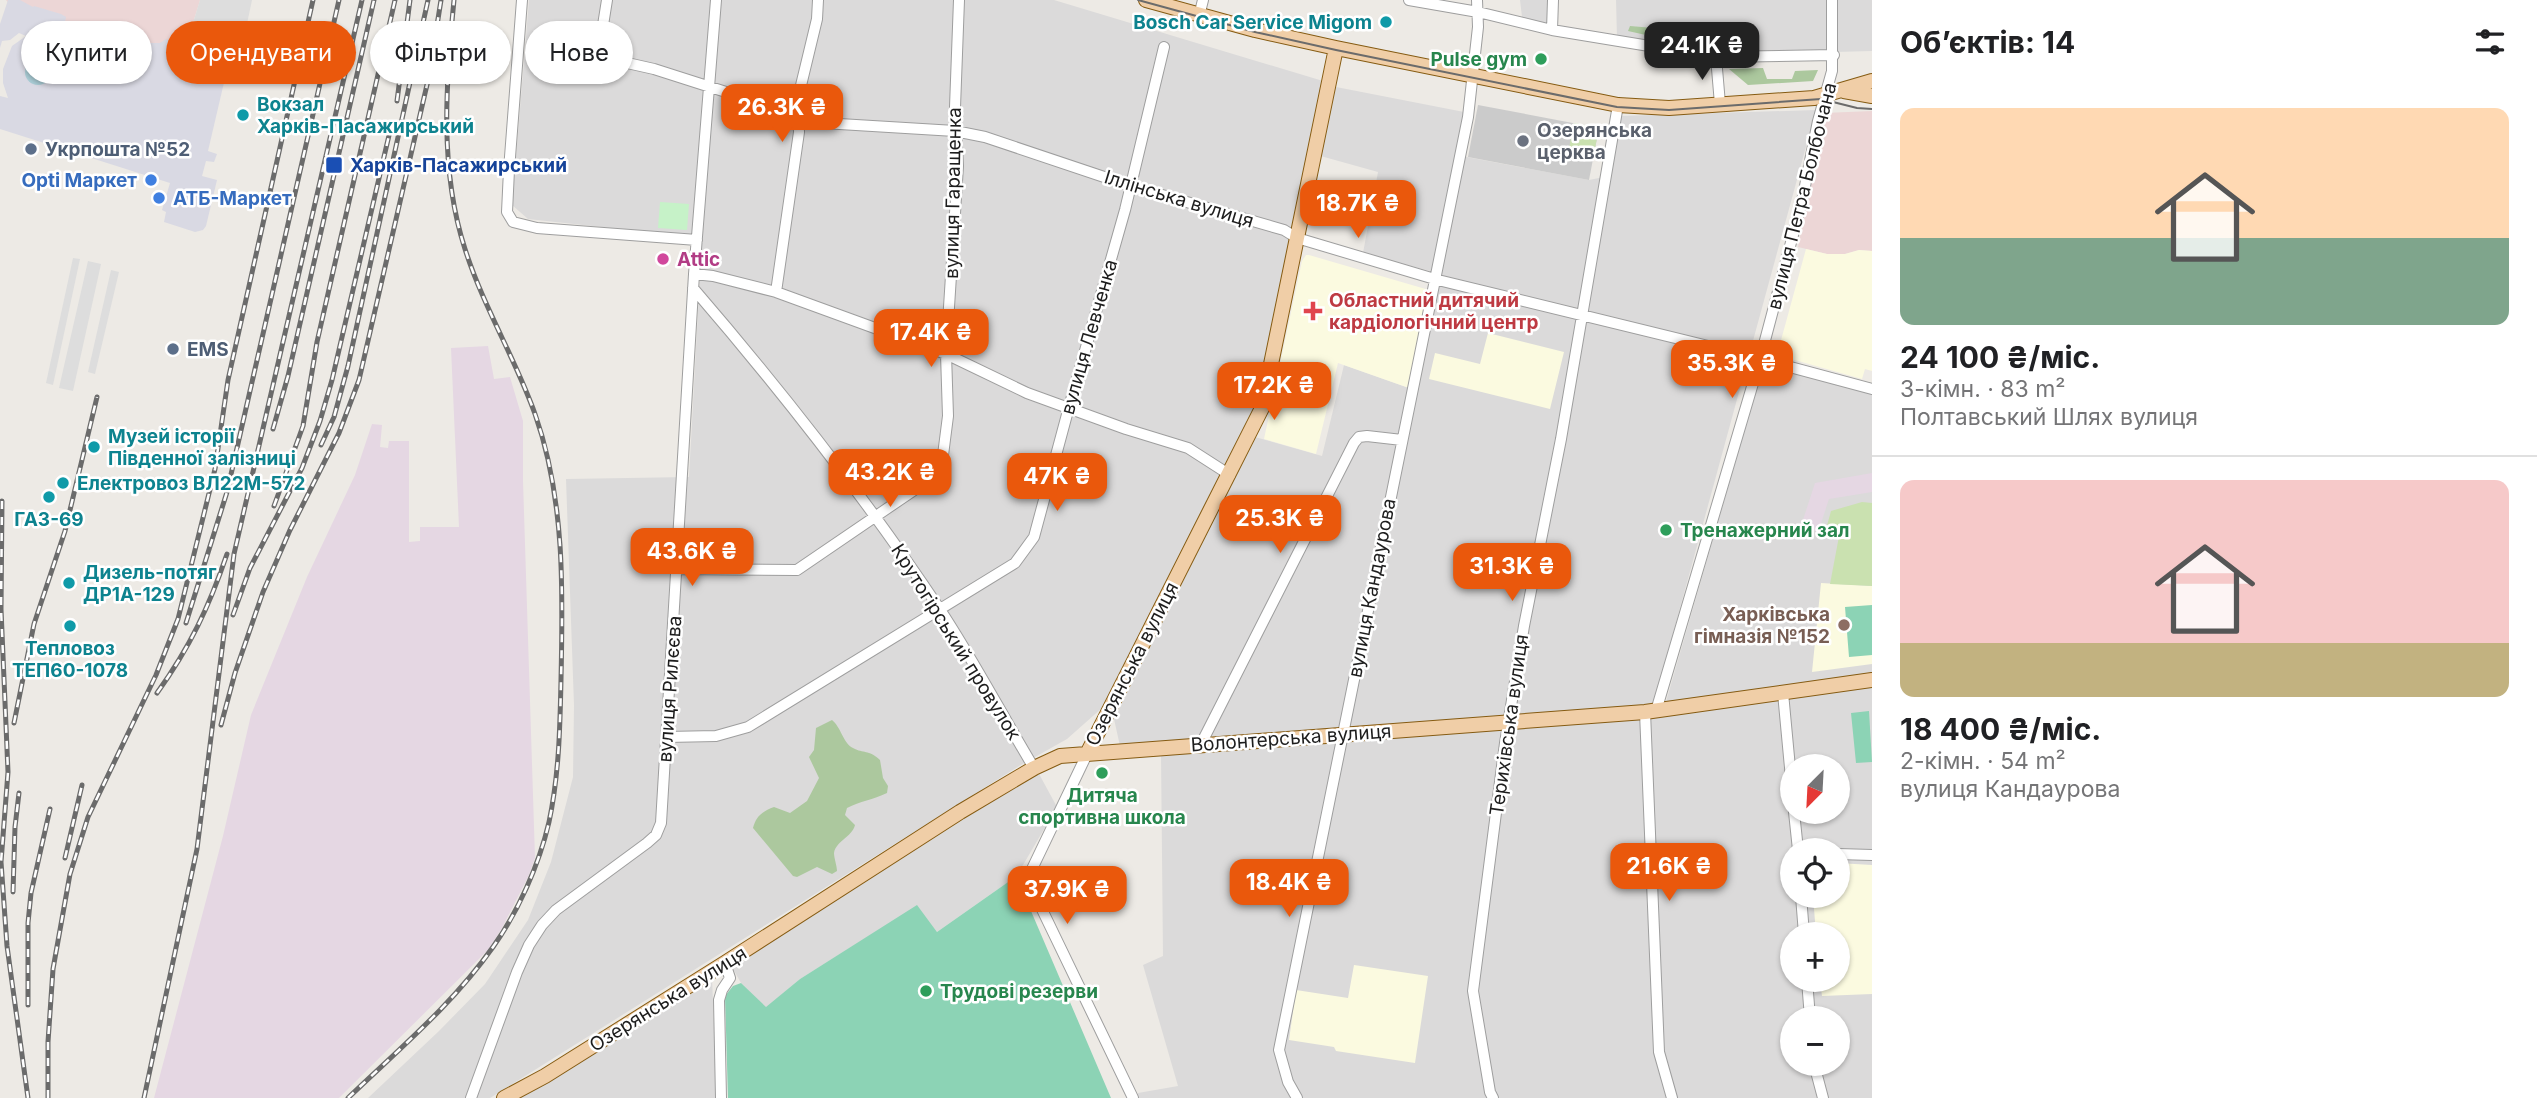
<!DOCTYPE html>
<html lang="uk">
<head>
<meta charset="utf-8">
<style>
  :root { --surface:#fff; --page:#f6f6f6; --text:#202124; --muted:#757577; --line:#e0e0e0; --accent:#ea580c }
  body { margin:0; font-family:Inter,sans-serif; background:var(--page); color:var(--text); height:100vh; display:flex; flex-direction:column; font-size:26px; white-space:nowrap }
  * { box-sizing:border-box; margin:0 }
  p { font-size:23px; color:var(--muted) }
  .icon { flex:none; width:38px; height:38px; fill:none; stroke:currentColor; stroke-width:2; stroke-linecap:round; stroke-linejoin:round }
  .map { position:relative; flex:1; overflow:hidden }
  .details { display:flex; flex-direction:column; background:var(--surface); width:665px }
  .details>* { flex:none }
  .hud { position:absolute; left:21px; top:21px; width:665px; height:63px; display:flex; gap:14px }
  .needle { width:46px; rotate:204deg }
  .controls { position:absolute; left:1780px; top:754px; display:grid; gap:14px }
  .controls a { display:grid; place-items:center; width:70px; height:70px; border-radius:50%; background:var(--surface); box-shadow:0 2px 5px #0004; font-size:35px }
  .price { position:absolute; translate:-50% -60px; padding:0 16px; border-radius:14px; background:var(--accent); color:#fff; font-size:23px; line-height:46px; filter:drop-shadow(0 2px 4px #0008) }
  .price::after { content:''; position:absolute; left:50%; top:42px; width:21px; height:16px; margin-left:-10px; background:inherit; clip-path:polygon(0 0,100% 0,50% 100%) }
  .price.selected { background:#222; color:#fff }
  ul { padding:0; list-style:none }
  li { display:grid; align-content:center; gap:14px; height:371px; padding:0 28px }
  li+li { border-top:2px solid var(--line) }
  li span { display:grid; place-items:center; height:217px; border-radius:14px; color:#555 }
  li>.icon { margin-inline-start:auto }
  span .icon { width:126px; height:126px; fill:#fffc; stroke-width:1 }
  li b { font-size:30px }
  h2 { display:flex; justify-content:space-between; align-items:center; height:84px; padding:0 28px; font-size:30px }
  .pill { padding:0 24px; border-radius:32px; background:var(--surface); box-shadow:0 2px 5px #0004; font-size:24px; line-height:63px }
  .pill.selected { background:var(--accent); color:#fff }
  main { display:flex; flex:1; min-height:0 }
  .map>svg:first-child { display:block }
  .residential { fill:#dbdada; fill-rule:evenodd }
  .commercial { fill:#ecd6d6 }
  .industrial { fill:#e5d7e3 }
  .education { fill:#fbfae0 }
  .religious { fill:#cbcbcb }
  .grass { fill:#cae1b0 }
  .forest { fill:#acc89e }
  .park { fill:#c6f2c8 }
  .pitch { fill:#8cd3b5 }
  .parking { fill:#ddd }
  .plaza { fill:#d9d9e3 }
  .water { fill:#aacdd6 }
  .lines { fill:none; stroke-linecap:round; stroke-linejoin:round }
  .minor-casing { stroke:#9e9e9e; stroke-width:12 }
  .major-casing { stroke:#855b12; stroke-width:16 }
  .minor { stroke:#fff; stroke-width:10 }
  .major { stroke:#f0cea7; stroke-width:14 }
  .tram { stroke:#6b6b6b; stroke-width:2 }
  .rail-casing { stroke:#6b6b6b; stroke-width:5 }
  .rail { stroke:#fff; stroke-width:2.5; stroke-dasharray:8; stroke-linecap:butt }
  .culture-dot { fill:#0f9aa8; stroke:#fff; stroke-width:2.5 }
  .leisure-dot { fill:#2e9e5b; stroke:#fff; stroke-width:2.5 }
  .worship-dot { fill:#6b7280; stroke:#fff; stroke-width:2.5 }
  .service-dot { fill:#5c6f8a; stroke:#fff; stroke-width:2.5 }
  .transit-dot { fill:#1a4fb4; stroke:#fff; stroke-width:2.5 }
  .shop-dot { fill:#3f7fe0; stroke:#fff; stroke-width:2.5 }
  .hotel-dot { fill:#d1479c; stroke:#fff; stroke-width:2.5 }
  .health-dot { fill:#e0444e; stroke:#fff; stroke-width:2.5 }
  .education-dot { fill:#8d6e63; stroke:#fff; stroke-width:2.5 }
  .labels { text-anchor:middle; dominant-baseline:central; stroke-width:5; stroke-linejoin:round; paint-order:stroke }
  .culture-label { font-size:19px; font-weight:bold; fill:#0d838f; stroke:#fff; text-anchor:start }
  .leisure-label { font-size:19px; font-weight:bold; fill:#27864d; stroke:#fff; text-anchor:start }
  .worship-label { font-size:19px; font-weight:bold; fill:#5b616d; stroke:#fff; text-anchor:start }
  .service-label { font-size:19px; font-weight:bold; fill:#4e5e75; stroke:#fff; text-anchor:start }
  .transit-label { font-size:19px; font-weight:bold; fill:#164399; stroke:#fff; text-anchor:start }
  .shop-label { font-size:19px; font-weight:bold; fill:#366cbe; stroke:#fff; text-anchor:end }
  .street-label { font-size:19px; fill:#1d1d1d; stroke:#fff }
  .hotel-label { font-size:19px; font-weight:bold; fill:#b23c85; stroke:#fff; text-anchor:start }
  .health-label { font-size:19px; font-weight:bold; fill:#be3a42; stroke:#fff; text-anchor:start }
  .education-label { font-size:19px; font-weight:bold; fill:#785e54; stroke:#fff; text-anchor:end }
</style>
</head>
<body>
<main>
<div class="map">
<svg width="1872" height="1098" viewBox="0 0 1872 1098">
  <rect width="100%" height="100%" fill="#edeae5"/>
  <path class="residential" d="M529 0H1054L1323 81 1257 407 1102 708 1067 739 1019 766 490 1098H368L439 1031 485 984 528 920 551 862 573 777 574 705 566 479 689 477 702 238 528 219 512 205Z
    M1520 0H1550L1549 24 1522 17Z
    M1616 0H1872V51L1717 55 1617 38Z
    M1331 86 1464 112 1456 155 1589 180 1609 176 1620 116 1816 110 1653 707 1120 746 1114 719 1255 437 1322 456 1344 365 1409 388 1441 274 1363 253 1378 172 1317 155Z
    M1764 363 1872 389V674L1665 705Z
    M1872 684V1098H1138V1093L1178 1086 1143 965 1163 956 1161 753ZM1792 766H1838V812H1792ZM1792 850H1838V896H1792ZM1792 934H1838V980H1792ZM1792 1018H1838V1064H1792Z
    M1038 772 1057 807 1023 865 1011 880 937 932 917 906 800 979 766 1008 741 983 732 967Z
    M712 978 717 1098H512Z"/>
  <path class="commercial" d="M6 0H200L186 46 160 56 10 5Z
    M1872 111V251L1859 250 1845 254H1827L1798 247 1824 113Z"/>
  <path class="industrial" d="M488 346 494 379 510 377 523 421V481L535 858 529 875 502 928 488 950 339 1098H154L223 836 251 715 307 577 355 475 372 424 382 425 380 447 388 448 389 441H409V542L420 541V527H459L451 348Z
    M1872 473V492L1829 499 1818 532 1801 526 1815 483Z"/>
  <path class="education" d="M1806 249 1827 254H1845L1859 250 1872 251V371L1865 369 1862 379 1777 355Z
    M1309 255 1429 290 1409 388 1338 363 1316 454 1264 439 1302 261 1306 255Z
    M1488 333 1564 352 1550 409 1429 379 1435 353 1480 364Z
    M1821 583 1872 586V664L1812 672Z
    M1838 863 1872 865V994L1822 996 1820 980H1838V934H1816L1813 896H1838Z
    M1354 965 1428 976 1415 1063 1336 1051 1334 1047 1289 1040 1296 990 1348 998Z"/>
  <path class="religious" d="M1478 105 1599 128 1589 180 1468 157Z"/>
  <path class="grass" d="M1574 123 1599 128 1593 158 1568 153Z
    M1862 502 1872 503V586L1830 584 1840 531 1826 529 1831 511Z"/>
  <path class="forest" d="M1630 26 1759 37V45L1717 51 1628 31Z
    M1763 68 1767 79H1792L1795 71 1818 70 1813 81 1748 85 1729 69Z
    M832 720C841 727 843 743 853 748 864 754 868 749 880 760L883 778 888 786 887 793C873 800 860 801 847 808L845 815 855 825C852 837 836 841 834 853 834 858 837 866 837 871L832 874 817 867 797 877 793 876 753 828C756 816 763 811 774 807L790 813 807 801 819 778 809 757 814 750 816 728Z"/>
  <path class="park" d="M660 202 689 204 687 230 658 228Z"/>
  <path class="pitch" d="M1872 605V655L1849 657 1845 607Z
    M1869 711 1872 762 1856 763 1851 713Z
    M1011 880 1014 882 1028 904 1111 1098H728L725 996 733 986 741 983 766 1007 800 979 917 905 937 932Z"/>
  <path class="parking" d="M200 0H252L241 52 188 68 182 59Z
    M73 258 80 259 53 385 46 383Z
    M88 261 101 264 73 391 59 388Z
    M111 270 119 272 95 374 88 372Z"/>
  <path class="plaza" d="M8 0H20L33 7 34 6 61 14 66 17 65 22 72 24 73 23 106 36 109 30 115 31 149 43H160L166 39 186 46 182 59 188 68 241 52 238 54 233 76 226 74 208 151 217 154 214 162 206 161 202 176 217 180 206 226 203 230 195 232 164 222 166 212 162 210 170 183 0 129V96L8 98 3 83V69L12 46 26 36 19 33 10 40 2 41 0 48V24Z"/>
  <path class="water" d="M25 72a13 13 0 1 1 26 0a13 13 0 1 1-26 0Z"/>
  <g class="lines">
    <defs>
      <path id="minor" d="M522 0 509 170 507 212 513 222 537 228 697 240
        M607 0 600 44 605 58 654 69 751 100 779 106 823 123 955 131 985 137 1131 186 1284 230 1297 238 1438 280 1749 356 1872 389
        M1409 0 1478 12 1552 30 1716 57 1834 55
        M1199 16 1203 0
        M1552 30 1553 0
        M1716 57 1720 104
        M694 274 713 276 776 292 946 354 1027 393 1126 429 1188 448 1230 475
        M693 288C781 390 864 496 939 608 973 659 1002 715 1034 768
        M776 292 799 132 797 102 817 19 818 0
        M677 569 797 570 926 482 936 471 943 455 948 416 946 354 958 166 955 107 959 0
        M1783 693 1792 789
        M1656 711 1759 363 1802 201 1818 121 1832 71V0
        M1645 712 1659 1052 1672 1098
        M667 737 716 736 748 727 1015 563 1034 537 1069 407 1125 210 1164 47
        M1201 744 1354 443 1359 437 1367 436 1402 440
        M1088 752 1032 869 1036 897 1133 1098
        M1794 812 1798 850
        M1838 854 1872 855
        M1801 896 1804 934
        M1807 980 1810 1018
        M1814 1064 1823 1098
        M471 1098 517 972 529 945 542 925 556 910 647 843 656 835 661 823 694 274 716 0
        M721 1098 719 1000 722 990 730 978 725 963
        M1297 1098 1288 1082 1279 1050 1468 117 1478 27 1477 0
        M1493 1098 1490 1092 1473 991 1505 743 1524 626 1561 439 1618 105"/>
      <path id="major" d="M1146 0 1255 30 1336 48 1618 105 1669 108 1814 98 1872 81
        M1844 91 1872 96
        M1088 752 1262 408 1336 48
        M504 1098 545 1076 725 963 960 812 1034 768 1060 756 1645 712 1872 680"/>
    </defs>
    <use href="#minor" class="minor-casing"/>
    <use href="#major" class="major-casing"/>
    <use href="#minor" class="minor"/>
    <use href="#major" class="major"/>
    <path class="tram" d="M1138 0 1255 32 1336 50 1617 107 1669 110 1821 99 1857 108 1872 109"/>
    <defs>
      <path id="rail" d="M397 101 410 0
        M273 429 288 376 374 0
        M321 445 334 417 348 366 428 0
        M2 501 1 609 8 772 1 862 7 946 28 1098
        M274 506 303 426 317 342 395 0
        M233 615 250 568 302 468 320 421 332 380 390 131
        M186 623 227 492 339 0
        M157 693C190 647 209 607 227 554
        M14 723 34 624 65 531 97 397
        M221 725 235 673 263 592 290 530 339 433 359 380 429 76 441 0
        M65 858 82 785
        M13 892 15 827 19 793
        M28 1005V923L31 893 50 809
        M48 1098V1042L53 969 70 874 88 817 156 675 178 619 215 469 228 380 313 0
        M144 1098 197 849 234 554 362 0
        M348 1098C398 1050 453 1004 493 947 518 912 539 865 549 822 559 775 560 728 561 680 563 591 565 499 535 414 515 358 483 306 465 249 439 169 446 82 454 0"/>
    </defs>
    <use href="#rail" class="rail-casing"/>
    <use href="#rail" class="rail"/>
  </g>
  <g class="culture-dot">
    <circle cx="1386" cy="22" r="7"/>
    <circle cx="243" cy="115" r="7"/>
    <circle cx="94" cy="447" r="7"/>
    <circle cx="63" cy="483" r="7"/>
    <circle cx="49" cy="497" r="7"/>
    <circle cx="69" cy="583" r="7"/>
    <circle cx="70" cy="626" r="7"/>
  </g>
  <g class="leisure-dot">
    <circle cx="1541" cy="59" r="7"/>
    <circle cx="1666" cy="530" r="7"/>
    <circle cx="1102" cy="773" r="7"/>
    <circle cx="926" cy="991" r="7"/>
  </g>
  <circle class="worship-dot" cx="1523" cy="141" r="7"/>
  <g class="service-dot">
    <circle cx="31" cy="149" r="7"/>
    <circle cx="173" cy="349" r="7"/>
  </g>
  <rect class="transit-dot" x="325" y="156" width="18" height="18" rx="3.5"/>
  <g class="shop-dot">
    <circle cx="151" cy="180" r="7"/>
    <circle cx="159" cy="198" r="7"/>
  </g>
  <circle class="hotel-dot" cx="663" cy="259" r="7"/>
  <path class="health-dot" d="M1309.5 300.5h7v7h7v7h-7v7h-7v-7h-7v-7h7z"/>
  <circle class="education-dot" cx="1844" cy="625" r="7"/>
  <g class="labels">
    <g class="culture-label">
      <text x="1372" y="22" text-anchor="end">Bosch Car Service Migom</text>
      <text x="257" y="104">Вокзал<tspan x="257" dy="22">Харків-Пасажирський</tspan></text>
      <text x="108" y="436">Музей історії<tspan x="108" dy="22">Південної залізниці</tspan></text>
      <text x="77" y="483">Електровоз ВЛ22М-572</text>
      <text x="49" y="519" text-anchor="middle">ГАЗ-69</text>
      <text x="83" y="572">Дизель-потяг<tspan x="83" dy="22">ДР1А-129</tspan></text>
      <text x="70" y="648" text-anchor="middle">Тепловоз<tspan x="70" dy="22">ТЕП60-1078</tspan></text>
    </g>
    <g class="leisure-label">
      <text x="1527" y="59" text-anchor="end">Pulse gym</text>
      <text x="1680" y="530">Тренажерний зал</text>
      <text x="1102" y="795" text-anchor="middle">Дитяча<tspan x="1102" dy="22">спортивна школа</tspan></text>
      <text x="940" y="991">Трудові резерви</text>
    </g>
    <g class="worship-label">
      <text x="1537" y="130">Озерянська<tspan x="1537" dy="22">церква</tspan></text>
    </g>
    <g class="service-label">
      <text x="45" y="149">Укрпошта №52</text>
      <text x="187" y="349">EMS</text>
    </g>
    <g class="transit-label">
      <text x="350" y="165">Харків-Пасажирський</text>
    </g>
    <g class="shop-label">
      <text x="137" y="180">Opti Маркет</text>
      <text x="173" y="198" text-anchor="start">АТБ-Маркет</text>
    </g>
    <g class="street-label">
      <text transform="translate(953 193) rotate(-89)">вулиця Гаращенка</text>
      <text transform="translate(1802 196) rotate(-76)">вулиця Петра Болбочана</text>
      <text transform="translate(1179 199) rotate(17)">Іллінська вулиця</text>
      <text transform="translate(1089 337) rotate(-74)">вулиця Левченка</text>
      <text transform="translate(1372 588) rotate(-79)">вулиця Кандаурова</text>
      <text transform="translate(956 642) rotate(58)">Крутогірський провулок</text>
      <text transform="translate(1132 664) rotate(-63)">Озерянська вулиця</text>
      <text transform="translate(670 689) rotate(-86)">вулиця Рилєєва</text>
      <text transform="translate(1509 725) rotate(-82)">Терихівська вулиця</text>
      <text transform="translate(1291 738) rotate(-4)">Волонтерська вулиця</text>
      <text transform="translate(668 999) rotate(-32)">Озерянська вулиця</text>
    </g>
    <g class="hotel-label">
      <text x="677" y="259">Attic</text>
    </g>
    <g class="health-label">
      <text x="1329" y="300">Областний дитячий<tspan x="1329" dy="22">кардіологічний центр</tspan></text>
    </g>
    <g class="education-label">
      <text x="1830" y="614">Харківська<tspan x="1830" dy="22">гімназія №152</tspan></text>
    </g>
  </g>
</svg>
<div class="controls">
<a><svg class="needle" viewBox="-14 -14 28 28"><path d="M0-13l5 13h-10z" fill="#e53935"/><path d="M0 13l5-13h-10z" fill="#757577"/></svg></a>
<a><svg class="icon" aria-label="locate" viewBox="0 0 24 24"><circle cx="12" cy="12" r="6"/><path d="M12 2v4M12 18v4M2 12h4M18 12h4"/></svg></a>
<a>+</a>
<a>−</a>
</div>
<b class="price selected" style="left:1702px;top:82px">24.1K ₴</b>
<b class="price" style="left:782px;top:144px">26.3K ₴</b>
<b class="price" style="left:1358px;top:240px">18.7K ₴</b>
<b class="price" style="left:931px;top:369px">17.4K ₴</b>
<b class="price" style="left:1732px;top:400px">35.3K ₴</b>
<b class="price" style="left:1274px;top:422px">17.2K ₴</b>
<b class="price" style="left:890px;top:509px">43.2K ₴</b>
<b class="price" style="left:1057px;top:513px">47K ₴</b>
<b class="price" style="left:1280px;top:555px">25.3K ₴</b>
<b class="price" style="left:692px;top:588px">43.6K ₴</b>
<b class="price" style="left:1512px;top:603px">31.3K ₴</b>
<b class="price" style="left:1669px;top:903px">21.6K ₴</b>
<b class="price" style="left:1289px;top:919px">18.4K ₴</b>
<b class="price" style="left:1067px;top:926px">37.9K ₴</b>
<div class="hud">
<a class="pill">Купити</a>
<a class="pill selected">Орендувати</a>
<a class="pill">Фільтри</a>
<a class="pill">Нове</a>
</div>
</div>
<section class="details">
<h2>Об’єктів: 14<svg class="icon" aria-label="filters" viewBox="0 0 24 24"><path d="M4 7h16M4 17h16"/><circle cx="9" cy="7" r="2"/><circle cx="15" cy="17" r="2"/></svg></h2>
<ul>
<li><span style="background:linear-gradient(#ffd9b3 60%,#7fa58c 0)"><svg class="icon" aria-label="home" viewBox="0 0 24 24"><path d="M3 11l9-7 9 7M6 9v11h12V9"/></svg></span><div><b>24 100 ₴/міс.</b><p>3-кімн. · 83 m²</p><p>Полтавський Шлях вулиця</p></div></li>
<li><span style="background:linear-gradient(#f6c9c9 75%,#c2b280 0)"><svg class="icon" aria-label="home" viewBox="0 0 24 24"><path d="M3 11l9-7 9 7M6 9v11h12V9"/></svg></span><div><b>18 400 ₴/міс.</b><p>2-кімн. · 54 m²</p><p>вулиця Кандаурова</p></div></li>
</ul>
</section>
</main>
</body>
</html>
